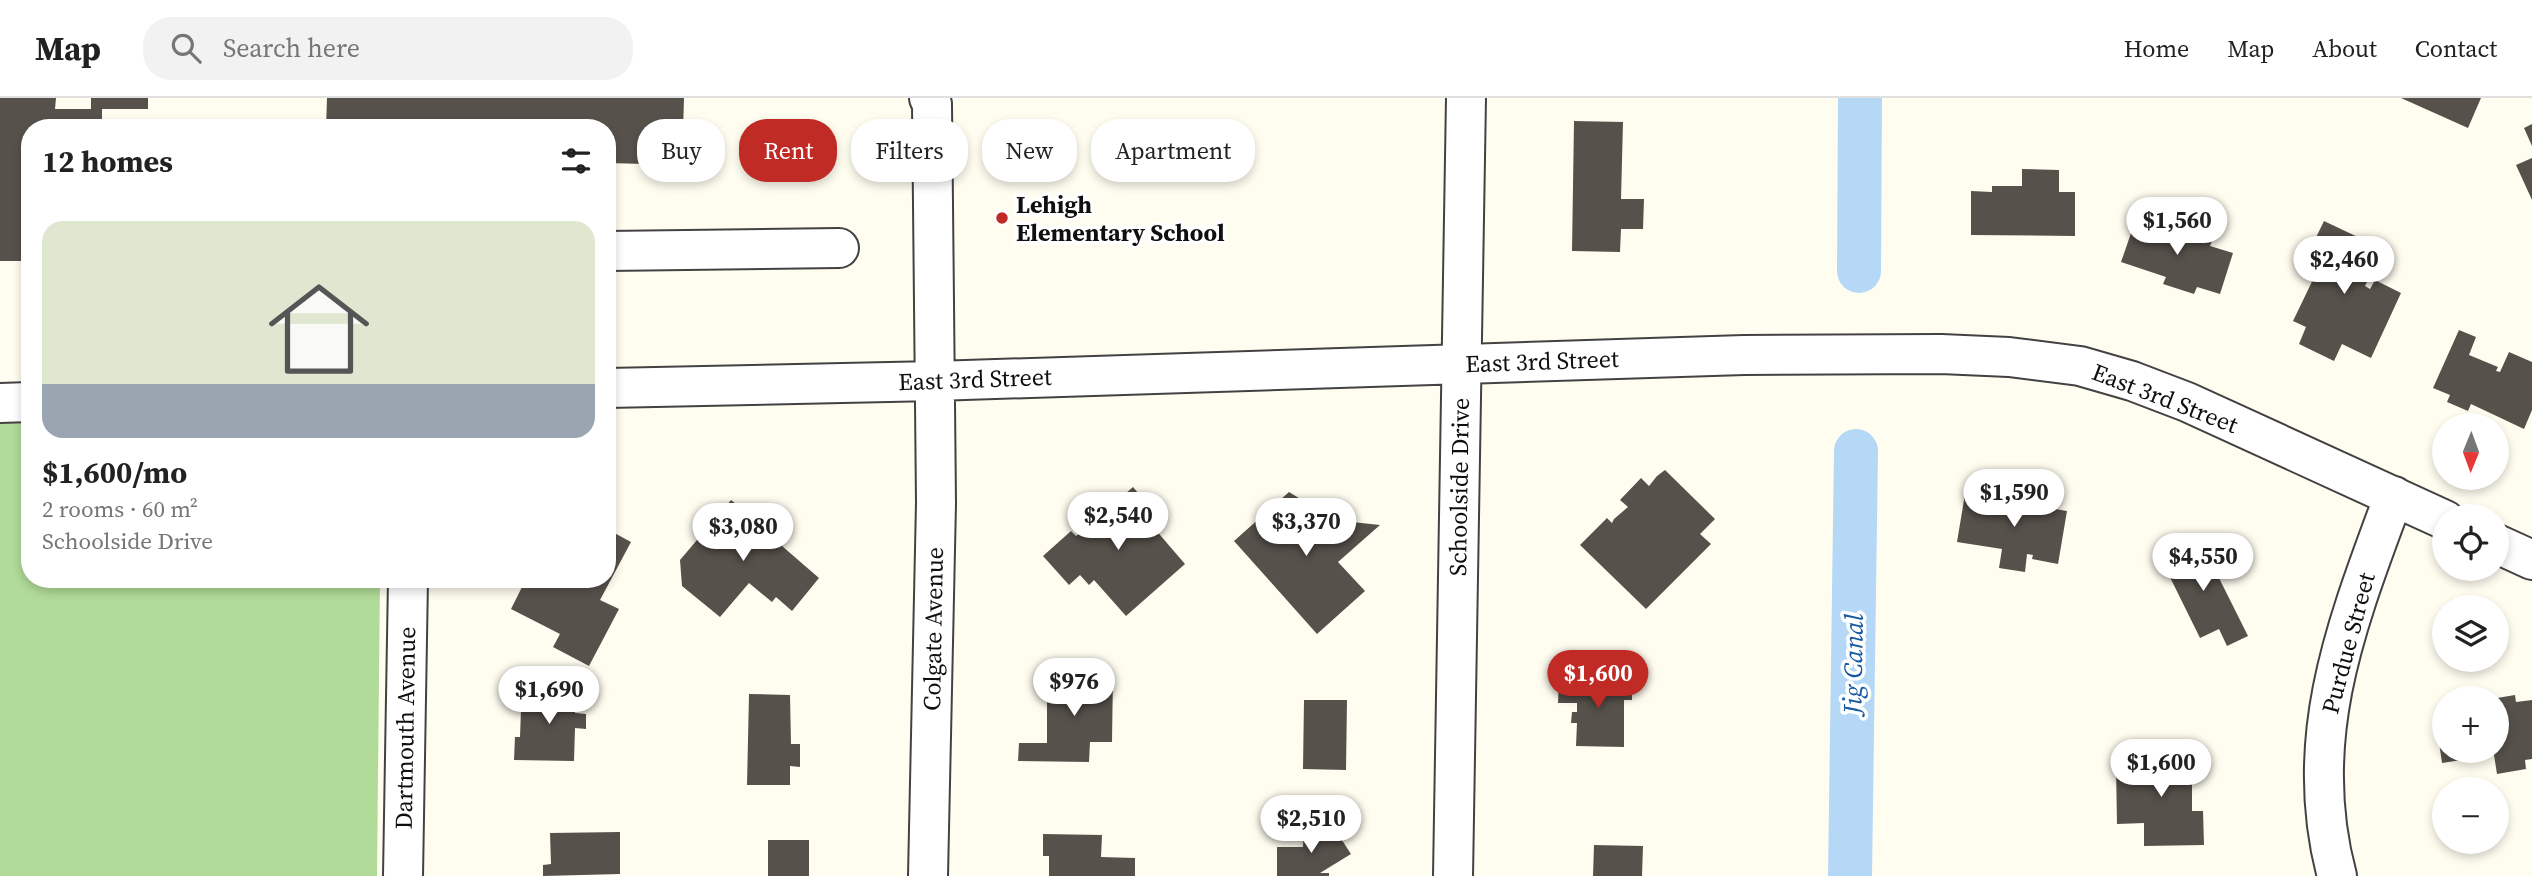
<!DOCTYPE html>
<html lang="en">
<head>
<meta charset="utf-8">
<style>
  :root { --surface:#fff; --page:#f2f2f2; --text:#222; --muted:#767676; --line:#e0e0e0; --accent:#c02b25 }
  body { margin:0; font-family:"Source Serif 4",serif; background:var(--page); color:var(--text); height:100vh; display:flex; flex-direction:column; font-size:26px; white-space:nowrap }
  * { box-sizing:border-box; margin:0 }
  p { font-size:23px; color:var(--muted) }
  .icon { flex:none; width:38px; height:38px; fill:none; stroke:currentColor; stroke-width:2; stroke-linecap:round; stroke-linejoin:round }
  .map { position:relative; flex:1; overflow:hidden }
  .drawer { position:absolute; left:21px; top:21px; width:595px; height:469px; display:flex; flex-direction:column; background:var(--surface); border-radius:28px; box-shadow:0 4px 10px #0003 }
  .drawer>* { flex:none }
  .guide { position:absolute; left:637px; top:21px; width:665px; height:63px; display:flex; gap:14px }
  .needle { width:46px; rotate:181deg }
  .fabs { position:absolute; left:2432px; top:315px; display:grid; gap:14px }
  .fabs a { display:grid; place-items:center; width:77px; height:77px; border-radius:50%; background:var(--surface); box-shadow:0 4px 10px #0003; font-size:35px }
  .price { position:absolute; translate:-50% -60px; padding:0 16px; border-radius:24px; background:#fff; color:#222; font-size:23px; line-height:46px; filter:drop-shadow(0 2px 4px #0008) }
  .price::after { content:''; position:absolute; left:50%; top:42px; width:21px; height:16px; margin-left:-10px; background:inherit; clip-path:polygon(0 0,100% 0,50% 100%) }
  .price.on { background:var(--accent); color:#fff }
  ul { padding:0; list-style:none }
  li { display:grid; align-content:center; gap:14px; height:371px; padding:0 21px }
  li span { display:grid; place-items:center; height:217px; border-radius:21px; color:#555 }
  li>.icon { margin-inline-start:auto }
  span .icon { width:126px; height:126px; fill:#fffc; stroke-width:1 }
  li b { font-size:30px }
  h2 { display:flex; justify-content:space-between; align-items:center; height:84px; padding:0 21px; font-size:30px }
  .chip { padding:0 24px; border-radius:28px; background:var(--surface); box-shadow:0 4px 10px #0003; font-size:24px; line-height:63px }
  .chip.on { background:var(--accent); color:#fff }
  header { display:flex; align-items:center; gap:42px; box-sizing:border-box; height:98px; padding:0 35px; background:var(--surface); border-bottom:2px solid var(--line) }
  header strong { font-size:33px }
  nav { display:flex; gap:38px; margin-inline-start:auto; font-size:24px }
  .search { width:490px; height:63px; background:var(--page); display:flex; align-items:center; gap:18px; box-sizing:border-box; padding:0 24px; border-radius:28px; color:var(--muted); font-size:26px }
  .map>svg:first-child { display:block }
  .forest { fill:#b1db98 }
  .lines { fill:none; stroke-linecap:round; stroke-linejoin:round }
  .canal { stroke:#b5d8f7; stroke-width:44 }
  .building { fill:#57514b }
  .minor-casing { stroke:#424242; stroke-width:42 }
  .minor { stroke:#fff; stroke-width:38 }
  .poi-dot { fill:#c02b25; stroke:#fff; stroke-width:2.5 }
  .labels { text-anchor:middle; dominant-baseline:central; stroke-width:7; stroke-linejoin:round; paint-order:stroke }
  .poi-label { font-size:24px; font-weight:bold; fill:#0f0f0f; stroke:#fff; text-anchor:start }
  .street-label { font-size:24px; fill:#0f0f0f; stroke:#fff }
  .water-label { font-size:26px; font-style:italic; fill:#1659a2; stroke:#fff }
</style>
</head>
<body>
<header>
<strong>Map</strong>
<div class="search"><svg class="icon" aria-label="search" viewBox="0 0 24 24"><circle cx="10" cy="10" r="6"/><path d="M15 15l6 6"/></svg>Search here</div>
<nav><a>Home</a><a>Map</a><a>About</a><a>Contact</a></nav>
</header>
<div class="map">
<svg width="2532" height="778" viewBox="0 0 2532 778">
  <rect width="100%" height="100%" fill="#fffdf0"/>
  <path class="forest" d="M30 307V481H380L377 778H0V308Z"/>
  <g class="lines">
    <path class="canal" d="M1859 173 1860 0
      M1850 778 1856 353"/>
  </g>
  <path class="building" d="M0 0H56L55 11H91V0H148V11H102V30H30V163H0Z
    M327 0H684L682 67 607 65V30H326Z
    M2401 0H2481L2468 30Z
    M1574 23 1623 24 1621 101H1644L1643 131H1621L1620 154 1572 153Z
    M2532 26V48L2524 30Z
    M2532 60V102L2516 67Z
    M2022 71 2059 72V94H2075V138L1971 137V93L1992 94V88H2022Z
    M2137 118 2212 143 2210 148 2233 155 2220 196 2197 189 2194 196 2163 186 2166 179 2121 164Z
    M2324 123 2383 151 2365 188 2370 191 2375 182 2401 195 2371 260 2342 246 2334 263 2299 246 2306 229 2293 223 2320 167 2306 160Z
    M2459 232 2476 239 2469 257 2498 269 2496 273 2500 274 2509 254 2532 264V312L2524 331 2471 306 2468 313 2447 304 2450 297 2433 290Z
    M1665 372 1715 421 1700 436 1711 446 1646 511 1580 447 1607 420 1612 425 1614 421 1628 409 1620 402 1641 380 1649 388 1657 378Z
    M1133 389 1162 423 1154 430 1185 466 1126 518 1094 482 1089 487 1080 477 1069 487 1043 458 1071 433 1076 438 1093 424 1086 415 1108 395 1116 404Z
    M1289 394 1325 416 1352 424 1380 427 1338 464 1365 493 1317 536 1234 443Z
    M1965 396 2012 404V396L2044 401 2043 409 2067 413 2058 466 2032 461 2033 457 2027 456 2025 474 1999 470 2002 451 1957 444Z
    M731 402 760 425 765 419 789 440 782 448 819 480 792 513 776 499 772 504 749 485 720 519 682 488 680 462Z
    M607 431 631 444 600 502 619 511 589 568 553 549 560 536 511 511 526 481H607Z
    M2199 440 2248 538 2227 548 2219 531 2200 540 2160 459Z
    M1047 576H1113L1112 644H1090L1089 664 1018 663 1019 645H1047Z
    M1602 579H1632V602H1624V649L1576 648 1577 625H1571L1572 614H1577V605H1558L1559 583 1602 584Z
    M528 591H575V615L586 616V631L575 630 574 663 514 662 515 639H520L521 611H528Z
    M749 596 790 597 791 646H800V669L790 668V687H747Z
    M2515 597 2516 604 2532 602V661L2525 662 2526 671 2497 676 2494 657 2442 665 2435 616 2445 615V653H2497V600Z
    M1304 602H1347L1346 672 1303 671Z
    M2192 651V713H2203L2204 747 2144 748V725L2117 726 2116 669H2143L2142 652Z
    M1304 730H1320V743L1336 733 1351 756 1320 775H1329V778H1277V749H1303Z
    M620 734V776L543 778V767L551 766 550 735Z
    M1043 736 1102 737 1101 759 1135 760V778H1049V758H1043Z
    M768 742H809V778H768Z
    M1594 747 1643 748 1642 778H1593Z"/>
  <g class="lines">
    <defs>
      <path id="minor" d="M607 153 839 150
        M607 290 935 283 1744 257 1941 256 2009 259 2080 268 2132 283 2187 304 2445 422
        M0 305 30 304
        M2497 446 2532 462
        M403 778 408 481
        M928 778 936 405 932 6 929 0
        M1453 778 1466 0
        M2337 778C2300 641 2347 525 2394 398"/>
    </defs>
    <use href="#minor" class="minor-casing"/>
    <use href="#minor" class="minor"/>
  </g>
  <circle class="poi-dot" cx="1002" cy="120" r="7"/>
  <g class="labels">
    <g class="poi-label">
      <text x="1016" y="106">Lehigh<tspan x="1016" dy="28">Elementary School</tspan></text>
    </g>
    <g class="street-label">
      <text transform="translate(1542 263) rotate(-2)">East 3rd Street</text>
      <text transform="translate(975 281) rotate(-2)">East 3rd Street</text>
      <text transform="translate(2165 300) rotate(21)">East 3rd Street</text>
      <text transform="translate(1459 389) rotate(-89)">Schoolside Drive</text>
      <text transform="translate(933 531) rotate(-89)">Colgate Avenue</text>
      <text transform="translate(2348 545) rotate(-75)">Purdue Street</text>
      <text transform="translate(405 630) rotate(-89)">Dartmouth Avenue</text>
    </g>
    <g class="water-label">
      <text transform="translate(1853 566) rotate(-89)">Jig Canal</text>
    </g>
  </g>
</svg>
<div class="fabs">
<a><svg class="needle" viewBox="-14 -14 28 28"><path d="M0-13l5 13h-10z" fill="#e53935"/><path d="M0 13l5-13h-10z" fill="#767676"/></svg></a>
<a><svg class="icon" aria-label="locate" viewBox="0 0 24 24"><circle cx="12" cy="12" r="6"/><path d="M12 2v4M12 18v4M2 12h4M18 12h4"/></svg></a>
<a><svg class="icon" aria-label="layers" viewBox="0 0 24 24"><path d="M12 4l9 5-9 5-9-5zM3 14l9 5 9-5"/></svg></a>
<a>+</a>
<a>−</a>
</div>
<b class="price" style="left:2177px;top:159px">$1,560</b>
<b class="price" style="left:2344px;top:198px">$2,460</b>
<b class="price" style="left:2014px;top:431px">$1,590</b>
<b class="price" style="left:1118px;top:454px">$2,540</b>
<b class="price" style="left:1306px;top:460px">$3,370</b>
<b class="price" style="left:743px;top:465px">$3,080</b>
<b class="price" style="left:2203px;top:495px">$4,550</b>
<b class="price on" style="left:1598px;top:612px">$1,600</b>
<b class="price" style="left:1074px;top:620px">$976</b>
<b class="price" style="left:549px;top:628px">$1,690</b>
<b class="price" style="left:2161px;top:701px">$1,600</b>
<b class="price" style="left:1311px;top:757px">$2,510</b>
<div class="guide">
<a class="chip">Buy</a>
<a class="chip on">Rent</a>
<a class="chip">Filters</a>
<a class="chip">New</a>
<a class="chip">Apartment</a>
</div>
<section class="drawer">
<h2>12 homes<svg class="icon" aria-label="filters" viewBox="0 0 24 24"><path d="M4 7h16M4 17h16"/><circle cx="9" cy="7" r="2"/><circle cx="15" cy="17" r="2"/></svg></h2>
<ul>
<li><span style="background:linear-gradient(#dfe7d0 75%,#9aa5b1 0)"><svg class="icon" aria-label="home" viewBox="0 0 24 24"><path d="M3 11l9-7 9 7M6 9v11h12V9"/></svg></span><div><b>$1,600/mo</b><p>2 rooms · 60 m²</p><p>Schoolside Drive</p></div></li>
</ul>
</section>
</div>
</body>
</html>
